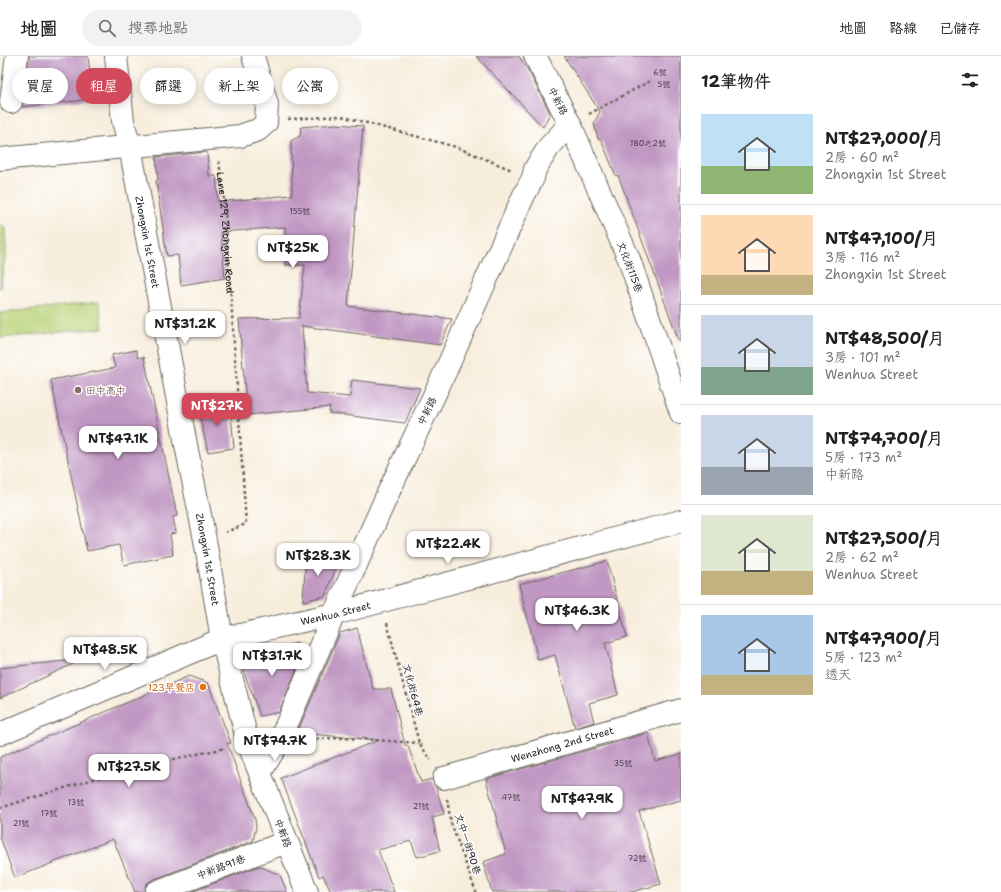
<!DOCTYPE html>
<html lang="zh-TW">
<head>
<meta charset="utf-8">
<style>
  :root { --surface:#fff; --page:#f2f2f2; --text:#202124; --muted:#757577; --line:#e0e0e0; --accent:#d1495b }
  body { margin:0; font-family:"Shantell Sans","LXGW WenKai TC",sans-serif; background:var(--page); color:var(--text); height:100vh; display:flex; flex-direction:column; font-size:15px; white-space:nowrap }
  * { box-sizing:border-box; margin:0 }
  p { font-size:13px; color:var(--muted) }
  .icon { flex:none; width:22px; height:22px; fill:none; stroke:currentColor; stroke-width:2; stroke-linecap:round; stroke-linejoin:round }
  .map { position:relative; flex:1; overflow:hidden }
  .sheet { display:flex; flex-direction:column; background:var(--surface); width:320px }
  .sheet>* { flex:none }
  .top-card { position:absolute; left:12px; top:12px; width:380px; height:36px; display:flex; gap:8px }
  .price { position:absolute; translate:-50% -34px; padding:0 9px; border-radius:8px; background:#fff; color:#222; font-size:13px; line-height:26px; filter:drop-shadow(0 1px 2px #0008) }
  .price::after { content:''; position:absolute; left:50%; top:24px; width:12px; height:9px; margin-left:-6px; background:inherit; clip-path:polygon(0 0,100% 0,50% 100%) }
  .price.on { background:var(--accent); color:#fff }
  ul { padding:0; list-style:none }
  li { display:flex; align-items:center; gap:12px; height:100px; padding:0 20px }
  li+li { border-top:1px solid var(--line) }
  li span { display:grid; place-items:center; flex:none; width:112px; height:80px; border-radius:0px; color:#555 }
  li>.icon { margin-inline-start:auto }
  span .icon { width:48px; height:48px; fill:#fffc; stroke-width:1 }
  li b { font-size:17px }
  h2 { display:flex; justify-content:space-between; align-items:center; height:48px; padding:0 20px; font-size:17px }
  .tag { padding:0 14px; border-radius:18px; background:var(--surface); box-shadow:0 2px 10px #0003; font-size:14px; line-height:36px }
  .tag.on { background:var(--accent); color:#fff }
  header { display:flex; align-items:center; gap:24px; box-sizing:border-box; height:56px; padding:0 20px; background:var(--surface); border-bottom:1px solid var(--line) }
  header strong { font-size:19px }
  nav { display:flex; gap:22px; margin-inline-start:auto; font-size:14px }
  .search { width:280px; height:36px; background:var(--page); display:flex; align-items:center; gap:10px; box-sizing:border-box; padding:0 14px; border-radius:22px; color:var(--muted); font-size:15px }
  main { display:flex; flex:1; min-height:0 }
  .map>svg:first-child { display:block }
  .green { fill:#b8d175; stroke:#6a7648 }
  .building { fill:#c198c3 }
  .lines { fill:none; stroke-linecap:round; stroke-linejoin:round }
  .minor-casing { stroke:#69655f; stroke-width:24 }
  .path { stroke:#69655f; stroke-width:2.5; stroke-dasharray:3 3; stroke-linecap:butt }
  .minor { stroke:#fff; stroke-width:22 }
  .education-dot { fill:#8d6e63; stroke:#fff; stroke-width:1.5 }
  .food-dot { fill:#e8710a; stroke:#fff; stroke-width:1.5 }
  .labels { text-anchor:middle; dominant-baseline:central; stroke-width:3; stroke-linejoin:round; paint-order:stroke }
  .number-label { font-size:8px; fill:#453b46 }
  .street-label { font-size:10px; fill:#1c1c1c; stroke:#fff }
  .education-label { font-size:10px; fill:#785e54; stroke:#fff; text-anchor:start }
  .food-label { font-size:10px; fill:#c56008; stroke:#fff; text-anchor:end }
</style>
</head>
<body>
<header>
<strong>地圖</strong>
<div class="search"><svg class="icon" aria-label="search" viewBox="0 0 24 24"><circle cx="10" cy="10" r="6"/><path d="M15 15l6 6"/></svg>搜尋地點</div>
<nav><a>地圖</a><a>路線</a><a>已儲存</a></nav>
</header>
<main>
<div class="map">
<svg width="681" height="836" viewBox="0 0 681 836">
  <rect width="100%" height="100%" fill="#fff"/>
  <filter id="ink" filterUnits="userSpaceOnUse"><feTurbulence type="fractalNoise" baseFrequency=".025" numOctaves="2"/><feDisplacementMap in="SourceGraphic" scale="8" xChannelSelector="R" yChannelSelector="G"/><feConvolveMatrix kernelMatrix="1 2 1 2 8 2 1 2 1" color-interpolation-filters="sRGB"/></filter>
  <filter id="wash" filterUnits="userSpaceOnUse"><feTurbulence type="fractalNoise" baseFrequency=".012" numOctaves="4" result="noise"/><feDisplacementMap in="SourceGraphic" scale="16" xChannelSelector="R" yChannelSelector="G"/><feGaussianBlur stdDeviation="0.9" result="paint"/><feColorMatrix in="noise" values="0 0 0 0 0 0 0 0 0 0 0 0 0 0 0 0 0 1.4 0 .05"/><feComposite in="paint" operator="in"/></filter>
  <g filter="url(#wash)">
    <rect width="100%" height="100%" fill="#f7eddb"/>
    <path class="green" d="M0 168 5 172 6 197 0 233Z
      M99 246 103 272 0 282V257Z"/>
    <g id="blocks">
      <path class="building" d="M29 0H88L93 43 22 51Z
        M476 0H519L529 16 550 57 543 71Z
        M564 0H681V285H679L618 119 616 120 601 83H598L594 67 600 56Z
        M335 68 363 70 348 250 452 263 440 289 302 270 307 337 350 341 352 324 420 332 405 367 329 357 330 351 247 359 239 263 299 262 305 209H286L285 171 221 176 225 222 181 229 178 199 167 200 156 125 158 124 156 101 207 96 209 120H216L218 146 292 139 291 85 300 80 301 71Z
        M136 294 138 302 144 301 177 460 173 461 176 477 170 478 173 499 124 509 119 489 87 495 51 324 115 312 112 299Z
        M230 347 234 392 208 396 198 352Z
        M306 499 327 504H339L325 540 303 545Z
        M607 505 627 581 605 587 618 639 589 647 594 666 575 672 555 599 538 604 519 528Z
        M357 572 373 633H391L405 689 408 690 421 726 432 723 436 731 444 758 432 761 440 795 417 801 411 785 378 794 394 836H331L323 819 319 821 281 722 379 684 297 677 340 577Z
        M297 587 301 603 279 656 260 660 244 616 251 599Z
        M74 604 75 607 0 642V612Z
        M189 620 208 627 231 687H227L255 763 256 771 253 785 152 824 146 828 144 836H135L113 783 15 822 0 781V701Z
        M648 677 655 705 681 698V744L639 755 661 828 631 836H492L483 806 506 798 486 723Z
        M259 810 280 819 287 836H191Z"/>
    </g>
  </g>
  <g filter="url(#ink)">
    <use href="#blocks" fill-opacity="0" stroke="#69655f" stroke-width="1"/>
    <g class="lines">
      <defs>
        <g id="minor">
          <path id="s2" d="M116 0 123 65 130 91 187 394 205 484 222 583 248 687 307 836"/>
          <path d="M535 0 570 68 629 203 681 357"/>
          <path d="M11 46 17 0"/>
          <path d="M0 103 240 80 258 74 266 67 267 48 253 0"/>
          <path id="s3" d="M0 678 222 583 334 558 681 465"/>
          <path d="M260 717 280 684 334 558 389 435 446 314 524 139 533 122 535 113 549 91 570 68"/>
          <path id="s4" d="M444 722 681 654"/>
          <path d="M156 836 286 786"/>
        </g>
      </defs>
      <use href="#minor" class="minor-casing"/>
      <g class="path">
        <path d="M589 58 650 25"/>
        <path d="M288 63 341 60 456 91 512 114"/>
        <path id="s1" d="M219 105 225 152 246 468 226 476"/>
        <path d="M387 567 419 687 431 704"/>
        <path d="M304 683 344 682 419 687"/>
        <path d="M447 743 451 767 476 836"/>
        <path d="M0 752 126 713 226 692"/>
      </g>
      <use href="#minor" class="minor"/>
    </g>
  </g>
  <circle class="education-dot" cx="78" cy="334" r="4"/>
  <circle class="food-dot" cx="203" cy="631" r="4"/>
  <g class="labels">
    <g class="number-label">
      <text x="660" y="16">6號</text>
      <text x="664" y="28">5號</text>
      <text x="648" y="87">180之2號</text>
      <text x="300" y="155">155號</text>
      <text x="623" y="707">35號</text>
      <text x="511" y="741">47號</text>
      <text x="76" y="746">13號</text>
      <text x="421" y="750">21號</text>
      <text x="49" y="757">17號</text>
      <text x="21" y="767">21號</text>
      <text x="637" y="802">72號</text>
    </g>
    <g class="street-label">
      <text transform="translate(558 45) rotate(63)">中新路</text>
      <text stroke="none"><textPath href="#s1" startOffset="72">Lane 129, Zhongxin Road</textPath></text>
      <text stroke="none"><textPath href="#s2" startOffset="189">Zhongxin 1st Street</textPath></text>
      <text transform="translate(630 211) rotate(69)">文化街115巷</text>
      <text transform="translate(427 355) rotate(-64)">中新路</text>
      <text stroke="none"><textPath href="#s2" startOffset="512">Zhongxin 1st Street</textPath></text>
      <text stroke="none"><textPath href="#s3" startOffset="358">Wenhua Street</textPath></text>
      <text transform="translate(413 634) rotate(75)">文化街64巷</text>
      <text stroke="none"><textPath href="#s4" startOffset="123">Wenzhong 2nd Street</textPath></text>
      <text transform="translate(283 777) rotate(69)">中新路</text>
      <text transform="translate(468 788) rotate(72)">文中一街90巷</text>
      <text transform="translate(221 811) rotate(-21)">中新路91巷</text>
    </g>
    <g class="education-label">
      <text x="86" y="334">田中高中</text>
    </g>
    <g class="food-label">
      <text x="195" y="631">123早餐店</text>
    </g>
  </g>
</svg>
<b class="price" style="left:293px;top:213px">NT$25K</b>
<b class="price" style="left:185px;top:289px">NT$31.2K</b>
<b class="price on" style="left:217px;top:371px">NT$27K</b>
<b class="price" style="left:118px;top:404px">NT$47.1K</b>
<b class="price" style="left:448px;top:509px">NT$22.4K</b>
<b class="price" style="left:318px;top:521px">NT$28.3K</b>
<b class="price" style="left:577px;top:576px">NT$46.3K</b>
<b class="price" style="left:105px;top:615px">NT$48.5K</b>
<b class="price" style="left:272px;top:621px">NT$31.7K</b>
<b class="price" style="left:275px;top:706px">NT$74.7K</b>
<b class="price" style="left:129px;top:732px">NT$27.5K</b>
<b class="price" style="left:582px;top:764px">NT$47.9K</b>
<div class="top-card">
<a class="tag">買屋</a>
<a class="tag on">租屋</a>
<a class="tag">篩選</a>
<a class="tag">新上架</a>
<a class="tag">公寓</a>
</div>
</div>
<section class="sheet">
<h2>12筆物件<svg class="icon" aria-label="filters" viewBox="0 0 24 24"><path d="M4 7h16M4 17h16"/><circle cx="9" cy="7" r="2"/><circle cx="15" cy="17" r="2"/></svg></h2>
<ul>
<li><span style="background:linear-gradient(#bfe0f5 65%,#8fb573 0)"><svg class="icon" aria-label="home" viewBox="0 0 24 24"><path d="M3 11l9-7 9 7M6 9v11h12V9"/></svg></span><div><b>NT$27,000/月</b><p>2房 · 60 m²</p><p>Zhongxin 1st Street</p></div></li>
<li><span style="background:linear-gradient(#ffd9b3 75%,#c2b280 0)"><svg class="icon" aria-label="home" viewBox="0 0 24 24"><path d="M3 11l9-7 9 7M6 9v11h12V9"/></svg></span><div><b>NT$47,100/月</b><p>3房 · 116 m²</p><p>Zhongxin 1st Street</p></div></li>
<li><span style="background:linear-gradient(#c9d6e8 65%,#7fa58c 0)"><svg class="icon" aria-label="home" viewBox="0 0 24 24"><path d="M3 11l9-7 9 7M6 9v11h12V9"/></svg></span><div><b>NT$48,500/月</b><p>3房 · 101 m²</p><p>Wenhua Street</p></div></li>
<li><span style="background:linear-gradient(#c9d6e8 65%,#9aa5b1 0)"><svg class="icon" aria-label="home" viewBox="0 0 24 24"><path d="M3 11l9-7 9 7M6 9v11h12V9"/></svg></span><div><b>NT$74,700/月</b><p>5房 · 173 m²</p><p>中新路</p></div></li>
<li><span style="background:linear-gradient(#dfe7d0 70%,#c2b280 0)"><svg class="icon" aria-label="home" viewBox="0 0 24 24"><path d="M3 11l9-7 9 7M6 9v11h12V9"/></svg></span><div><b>NT$27,500/月</b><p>2房 · 62 m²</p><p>Wenhua Street</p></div></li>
<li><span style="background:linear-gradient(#a9c7e8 75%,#c2b280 0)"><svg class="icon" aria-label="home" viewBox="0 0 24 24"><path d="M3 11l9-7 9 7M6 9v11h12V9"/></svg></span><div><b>NT$47,900/月</b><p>5房 · 123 m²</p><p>透天</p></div></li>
</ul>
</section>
</main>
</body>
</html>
